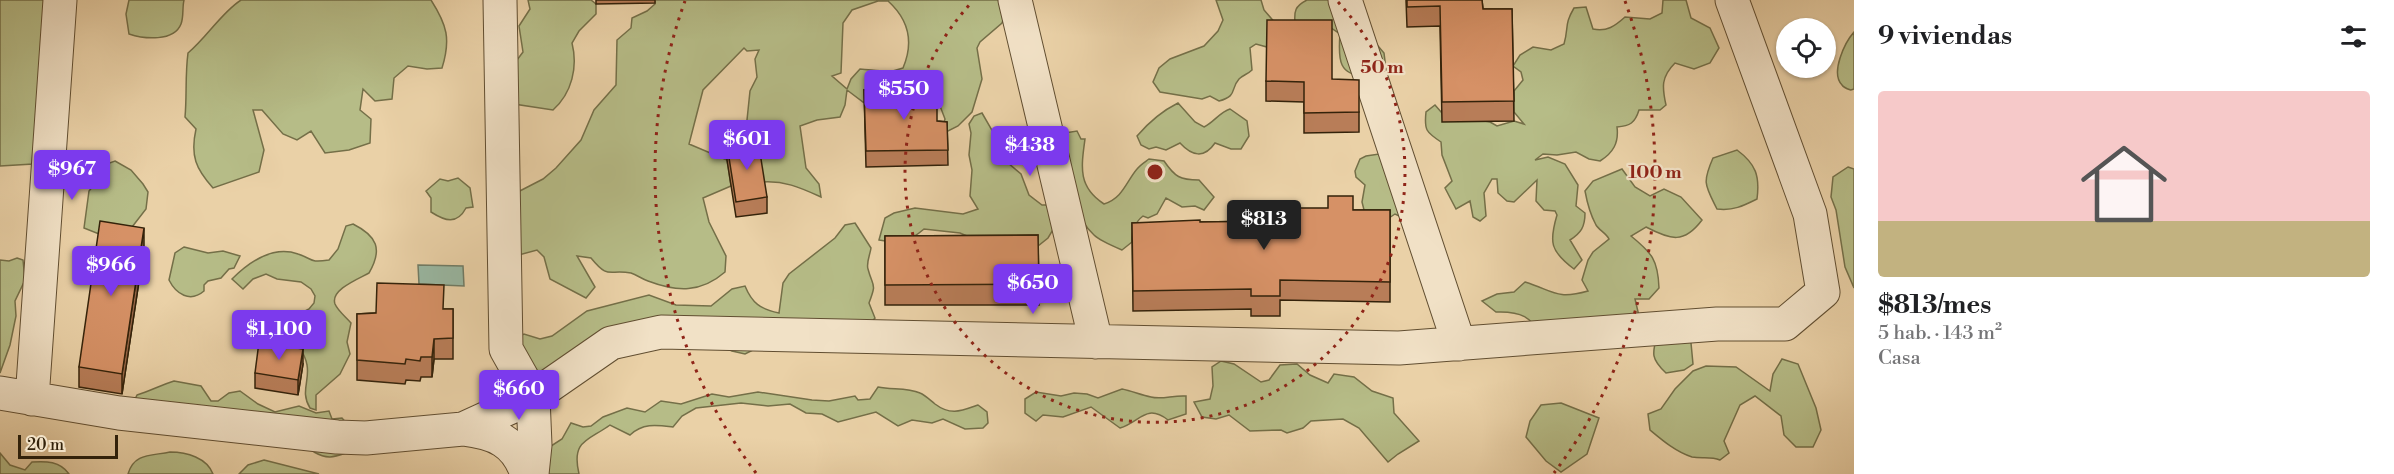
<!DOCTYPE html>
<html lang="es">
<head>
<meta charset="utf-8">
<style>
  :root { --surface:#fff; --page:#f6f6f6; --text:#202124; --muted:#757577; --line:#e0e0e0; --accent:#7c3aed }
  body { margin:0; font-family:"Libre Bodoni",serif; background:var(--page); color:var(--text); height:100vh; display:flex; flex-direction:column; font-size:22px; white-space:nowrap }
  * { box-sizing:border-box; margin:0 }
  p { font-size:20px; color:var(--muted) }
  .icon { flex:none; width:33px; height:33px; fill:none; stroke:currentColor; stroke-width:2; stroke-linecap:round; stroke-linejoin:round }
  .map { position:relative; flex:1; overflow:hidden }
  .side { display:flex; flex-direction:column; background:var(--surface); width:540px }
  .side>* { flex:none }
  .tools { position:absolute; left:1776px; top:18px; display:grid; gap:12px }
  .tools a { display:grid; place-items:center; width:60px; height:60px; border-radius:50%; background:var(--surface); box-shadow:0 2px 4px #0004; font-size:30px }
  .scale { position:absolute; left:18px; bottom:15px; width:100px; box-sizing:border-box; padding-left:6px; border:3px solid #33220a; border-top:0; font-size:16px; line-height:21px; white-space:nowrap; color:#33220a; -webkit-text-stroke:4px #f1e1c6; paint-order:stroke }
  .price { position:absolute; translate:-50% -51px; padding:0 14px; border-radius:6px; background:var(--accent); color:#fff; font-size:20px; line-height:39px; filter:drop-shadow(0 2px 3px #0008) }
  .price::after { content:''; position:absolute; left:50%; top:36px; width:18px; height:14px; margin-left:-9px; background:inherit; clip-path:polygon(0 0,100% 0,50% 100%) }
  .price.active { background:#222; color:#fff }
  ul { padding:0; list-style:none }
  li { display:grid; align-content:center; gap:12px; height:318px; padding:0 24px }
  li+li { border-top:2px solid var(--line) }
  li span { display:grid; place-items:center; height:186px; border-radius:6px; color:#555 }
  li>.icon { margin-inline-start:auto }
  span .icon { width:108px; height:108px; fill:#fffc; stroke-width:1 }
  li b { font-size:26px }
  h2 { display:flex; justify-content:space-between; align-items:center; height:72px; padding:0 24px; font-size:26px }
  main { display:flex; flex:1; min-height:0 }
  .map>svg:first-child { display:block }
  .green { fill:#b6bc87; stroke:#746f48; stroke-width:1.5; fill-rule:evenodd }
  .water { fill:#99b8a3; stroke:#707c66; stroke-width:1.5 }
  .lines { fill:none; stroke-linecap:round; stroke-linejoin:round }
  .minor-casing { stroke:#614e31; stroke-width:35 }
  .minor { stroke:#f1e1c6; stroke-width:33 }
  .wall { fill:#b87d58; stroke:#33220a; stroke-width:1.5 }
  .shaded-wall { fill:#966647; stroke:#33220a; stroke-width:1.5 }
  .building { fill:#d69166; stroke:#33220a; stroke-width:1.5 }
  .ring { fill:none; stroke:#8f2418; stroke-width:3; stroke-dasharray:3 6 }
  .centre { fill:#8f2418; stroke:#f1e1c6; stroke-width:3 }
  .ring-label { font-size:18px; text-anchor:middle; font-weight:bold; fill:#8f2418; stroke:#f1e1c6; stroke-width:4.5; stroke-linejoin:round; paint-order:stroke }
</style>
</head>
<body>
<main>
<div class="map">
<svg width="1854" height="474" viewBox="0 0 1854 474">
  <rect width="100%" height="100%" fill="#ead1a7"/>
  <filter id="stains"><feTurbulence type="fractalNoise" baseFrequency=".00333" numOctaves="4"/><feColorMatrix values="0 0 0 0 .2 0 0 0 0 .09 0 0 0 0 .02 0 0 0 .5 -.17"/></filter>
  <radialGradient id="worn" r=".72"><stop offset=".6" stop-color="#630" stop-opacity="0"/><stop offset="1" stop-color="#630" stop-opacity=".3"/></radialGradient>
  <path class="green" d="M0 0H65L33 164 0 166Z
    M129 0H184C182 8 184 16 181 24 174 42 144 39 129 34L126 14Z
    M241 0H431C447 25 451 39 442 68L427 69 408 66 394 78 392 99 375 101 363 89 360 110 371 119 370 143 349 150 325 153 311 131 297 140 283 134 262 110H253L264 150 259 172 213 188C196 169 190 156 196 129L185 117C187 96 185 75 188 53 207 37 222 12 241 0Z
    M528 0H591L596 4V14L579 31 572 43C578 67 572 93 553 110L514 104V64L523 52 519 26 530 9Z
    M655 0H998L1005 15 1002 23 980 42 977 48 982 79 972 112 958 126 948 131 942 130 945 119 937 98 872 106 863 102 847 90 845 105 840 117 817 120 800 126 806 168 819 184 821 197C801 188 784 180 761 182L758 156 748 131 747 120 750 91 757 77 755 59 759 50 747 51 744 48 703 90 689 144 727 160 731 186 703 198 709 222 726 256 725 272C701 293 677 292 648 281 642 279 637 275 631 273 608 269 609 280 591 258L577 256 595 287 586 298 550 279 544 257 537 250 515 256 512 195 543 179 556 168 581 140 594 110 616 85 617 40 631 28 632 18 647 11 655 4ZM878 1H888C908 19 914 42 903 68 888 74 876 70 860 69L851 79 847 89 832 76 841 73 843 23 852 10Z
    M1216 0H1261L1264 10 1277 25 1267 47 1256 44 1250 48 1252 70C1248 74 1243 75 1239 79 1230 89 1238 96 1219 101L1210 96 1202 99 1160 92 1153 82 1159 68 1170 59 1204 46 1218 31 1223 20Z
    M1307 0H1361L1373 40 1384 53 1386 69C1381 74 1377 74 1369 75 1338 78 1338 59 1340 34L1331 28 1295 23C1294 11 1295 6 1307 0Z
    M1663 0H1686L1691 18 1710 28 1719 48 1710 63 1694 69 1675 63C1661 77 1662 87 1666 105L1660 110H1639C1635 123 1630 126 1617 127 1619 143 1613 153 1600 161L1589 159 1576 152 1557 155 1543 154 1535 160 1548 157 1565 164 1578 185 1576 206 1585 213C1585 227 1581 233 1570 240L1582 260 1574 269C1550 251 1549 242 1557 215L1555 211 1544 210 1536 201 1537 180 1514 202 1507 201 1498 193 1497 179H1492L1484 193 1486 216 1480 221 1473 217 1470 201 1456 209 1445 188 1452 181 1442 155 1441 142C1426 132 1424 130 1426 112L1435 105 1442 113 1490 122 1497 126 1514 121 1524 124 1514 112V91L1523 80 1521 72 1513 66 1520 55 1533 47 1551 50 1564 44C1569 26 1564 25 1574 8L1586 7 1593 29C1607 32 1615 26 1625 17L1650 19 1662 13Z
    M1854 32V89L1851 90C1848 89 1844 88 1842 85 1830 73 1845 42 1854 32Z
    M1178 103 1195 122 1204 127C1214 122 1220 112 1230 109L1247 121 1249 136 1241 149H1231L1215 143C1204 159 1192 156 1180 143L1166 150 1156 147 1149 149 1141 145 1137 136C1149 122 1162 111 1178 103Z
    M982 113 993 132 1000 156 1021 174 1029 195 1042 205H1047L1054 228 1048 238 1038 246 967 236 960 233 924 229C908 243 899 243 879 240L885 218 894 213 915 208 963 214 978 209 970 196 972 170 969 155 971 133 969 124 974 116Z
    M1077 131 1081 139H1085C1081 168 1078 187 1104 204 1123 198 1126 182 1137 169 1140 165 1145 162 1149 159L1164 161C1175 177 1180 180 1199 180L1214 197 1204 210 1195 206 1182 207 1166 198 1157 214 1148 218 1143 216C1135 222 1131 233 1132 242L1122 250C1115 247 1099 240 1094 235 1071 215 1066 167 1059 138L1065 133Z
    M1737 150C1756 164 1760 176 1757 199 1743 206 1733 211 1717 209 1705 185 1702 183 1713 158Z
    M1379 154 1406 219 1395 214 1386 220 1365 214 1362 202 1365 185 1356 177 1355 171 1360 159 1366 156Z
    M115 161 131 170 143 184 148 192 146 209 132 227 99 234 84 228 89 191 94 185 101 166Z
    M1848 167 1854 169V288L1845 267 1836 210 1831 197 1833 177Z
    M1622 169 1635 187 1650 196 1664 189 1681 197 1702 220C1684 244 1671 240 1646 227L1631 236C1652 253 1658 260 1659 288L1649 299H1635L1639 316 1544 337C1530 317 1522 311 1496 312L1482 301 1497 294 1514 292 1525 282C1554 291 1556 300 1588 291L1582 280 1588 260 1593 252 1609 239C1606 233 1599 230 1596 225 1590 214 1587 202 1585 191L1593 181Z
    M458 178 470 188 473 207 466 208C457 225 445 221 431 212V198L426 191 440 179 448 181Z
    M855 223 871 248C870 255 866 263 868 269 873 288 877 282 869 303L875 318 870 324 755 349 745 354 732 351 721 346 670 345 530 380 515 340 524 334 540 339 552 336 587 311 649 295 676 305 711 306 732 289 745 286C752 303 760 309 779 313L783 283 789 274 835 238 845 225Z
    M353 224C377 236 383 249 369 273 358 279 330 290 335 304 338 311 346 317 351 323L347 342 350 354 340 374 316 395V410L310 408C300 392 310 381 307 365 304 345 285 339 295 316L309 309 314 303 315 296 311 289 301 282 277 279 266 274 253 279 243 289 232 279C249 262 272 245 298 254 314 259 308 263 329 260L338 249 346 226Z
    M184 247 208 253 223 251 240 256 234 268 229 269 221 278 208 281 204 285V291C190 303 176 294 169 280L175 253Z
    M17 258 23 260 25 280 15 301 16 316 10 345 0 373V260L9 261Z
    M1682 334 1691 343 1693 364 1684 370 1666 373C1651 359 1652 354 1657 335Z
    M1782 359 1798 364 1816 408 1821 430 1813 447H1796L1784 435 1781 416 1755 396 1740 405 1724 441 1729 453 1720 460C1710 456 1702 459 1692 457 1676 452 1662 440 1650 430L1648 414 1661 409 1675 389 1693 371 1706 366 1736 367 1770 391 1773 374Z
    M1221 361 1234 364 1261 382 1269 380 1280 365 1297 364 1310 375 1328 383 1334 374 1354 377 1372 391 1393 398 1394 413 1419 441 1398 454 1388 462 1359 428 1343 419 1311 421 1303 428 1287 433 1281 430 1250 431 1229 415 1216 419 1202 417 1194 402 1210 399 1213 386 1212 367Z
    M174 381 201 386 211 401H218L229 393 240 391 258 404 275 412 299 406 316 413 329 411 332 419 342 418 349 426V452C334 457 328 460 314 452L312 449 130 410 137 395C150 391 161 385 174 381Z
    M878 387C892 390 907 387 920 393 925 395 930 400 935 404 951 416 961 411 978 405L987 412 988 423 983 428 965 429 943 419 932 423 912 420 898 426 876 412 838 422 822 414 806 413 790 404 768 406 741 403 696 408 682 416 673 427C656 425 643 423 630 435L610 425C588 441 571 440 579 474H545L551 446 562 439 571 423 583 427 591 426 603 417 627 408 645 412 661 401 681 404 712 394 729 397 758 392 812 400 829 401 855 396 858 400 870 399Z
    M1122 389C1132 391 1141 395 1151 397 1162 400 1173 395 1186 396V414L1168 420C1146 403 1140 422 1120 428L1091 407 1063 417 1043 415 1036 421 1025 413V399L1036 392 1061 396 1074 393 1087 394 1098 398Z
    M1561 403 1599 418 1587 454 1561 472 1546 461 1526 437 1530 421 1541 405Z
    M170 452C187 452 207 458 213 474H128C134 453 151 456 170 452Z
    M0 453 10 465 25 470 32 462C46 461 60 461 69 474H0Z
    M264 460 319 474H239L248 465Z"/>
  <path class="water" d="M418 265 463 266 464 286 419 284Z"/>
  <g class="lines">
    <defs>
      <path id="minor" d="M500 0 506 349 533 397 535 445 532 474
        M1015 0 1096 342
        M1345 0 1459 344
        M0 393 119 413 337 437 366 438 463 429 533 397 611 343 661 332 1399 348 1717 324H1785L1823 292 1810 214 1732 0
        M32 399 60 0
        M463 429C495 433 516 441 527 474"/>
    </defs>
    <use href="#minor" class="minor-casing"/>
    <use href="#minor" class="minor"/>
  </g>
  <path class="wall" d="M596 0H655V3L596 4Z
    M1406 0H1482L1483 9H1512L1514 121 1442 122 1440 26 1407 27Z
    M1332 79 1359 112V132L1304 133V102L1266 101V81Z
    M864 90 937 121 947 122 948 165 866 167Z
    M727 145 767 197V213L736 217 727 160Z
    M1353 210H1390V302L1280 300V316H1251V309L1133 311 1132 223 1268 221Z
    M1038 235 1039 305H885V236Z
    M144 248 122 394 79 387V367Z
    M444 309H453V359H434L432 377H421L420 381 406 380 405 384 357 380V314Z
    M303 364 298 395 255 388V373Z"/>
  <path class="shaded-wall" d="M144 228V248L122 394V374Z
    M434 339V359L432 377V357Z
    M303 349V364L298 395V380Z"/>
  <path class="building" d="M1407 0H1482L1483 9H1512L1514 101 1442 102 1440 6 1407 7Z
    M1267 20H1332V79L1359 80V112L1304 113V82L1266 81Z
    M864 90H937V121L947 122 948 150 866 151Z
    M758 140 767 197 736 202 727 145Z
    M1328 196H1353V210H1390V282L1280 280V296H1251V289L1133 291 1132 223 1200 220V222L1268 221V219H1282V208H1328Z
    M100 221 144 228 122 374 79 367Z
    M1038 235 1039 284 885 285V236Z
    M377 283 444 285 443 309H453V338L434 339 432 357H421L420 361 406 359 405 364 357 360V314L376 313Z
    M259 342 303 349 298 380 255 373Z"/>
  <g class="ring">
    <path d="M1338 2A250 250 0 1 1 972 2"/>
    <path d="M756 473A500 500 0 0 1 685 1M1625 1A500 500 0 0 1 1554 473"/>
  </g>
  <circle cx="1155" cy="172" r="9" class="centre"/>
  <g class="ring-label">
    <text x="1382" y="73">50 m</text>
    <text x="1655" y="178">100 m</text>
  </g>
  <rect width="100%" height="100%" filter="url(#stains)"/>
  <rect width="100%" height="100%" fill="url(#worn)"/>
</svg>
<div class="tools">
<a><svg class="icon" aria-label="locate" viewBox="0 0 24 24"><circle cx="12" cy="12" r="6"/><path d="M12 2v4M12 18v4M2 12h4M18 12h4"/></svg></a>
</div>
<div class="scale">20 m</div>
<b class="price" style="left:904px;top:121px">$550</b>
<b class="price" style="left:747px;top:171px">$601</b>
<b class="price" style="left:1030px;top:177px">$438</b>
<b class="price" style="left:72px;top:201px">$967</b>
<b class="price active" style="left:1264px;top:251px">$813</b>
<b class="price" style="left:111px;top:297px">$966</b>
<b class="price" style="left:1033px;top:315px">$650</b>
<b class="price" style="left:279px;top:361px">$1,100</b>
<b class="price" style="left:519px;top:421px">$660</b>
</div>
<section class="side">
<h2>9 viviendas<svg class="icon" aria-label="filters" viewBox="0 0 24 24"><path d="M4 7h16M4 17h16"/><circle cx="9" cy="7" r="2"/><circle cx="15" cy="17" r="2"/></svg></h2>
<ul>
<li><span style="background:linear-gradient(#f6c9c9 70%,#c2b280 0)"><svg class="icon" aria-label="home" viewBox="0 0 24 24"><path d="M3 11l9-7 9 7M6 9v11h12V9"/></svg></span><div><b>$813/mes</b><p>5 hab. · 143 m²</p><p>Casa</p></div></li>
</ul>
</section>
</main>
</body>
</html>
